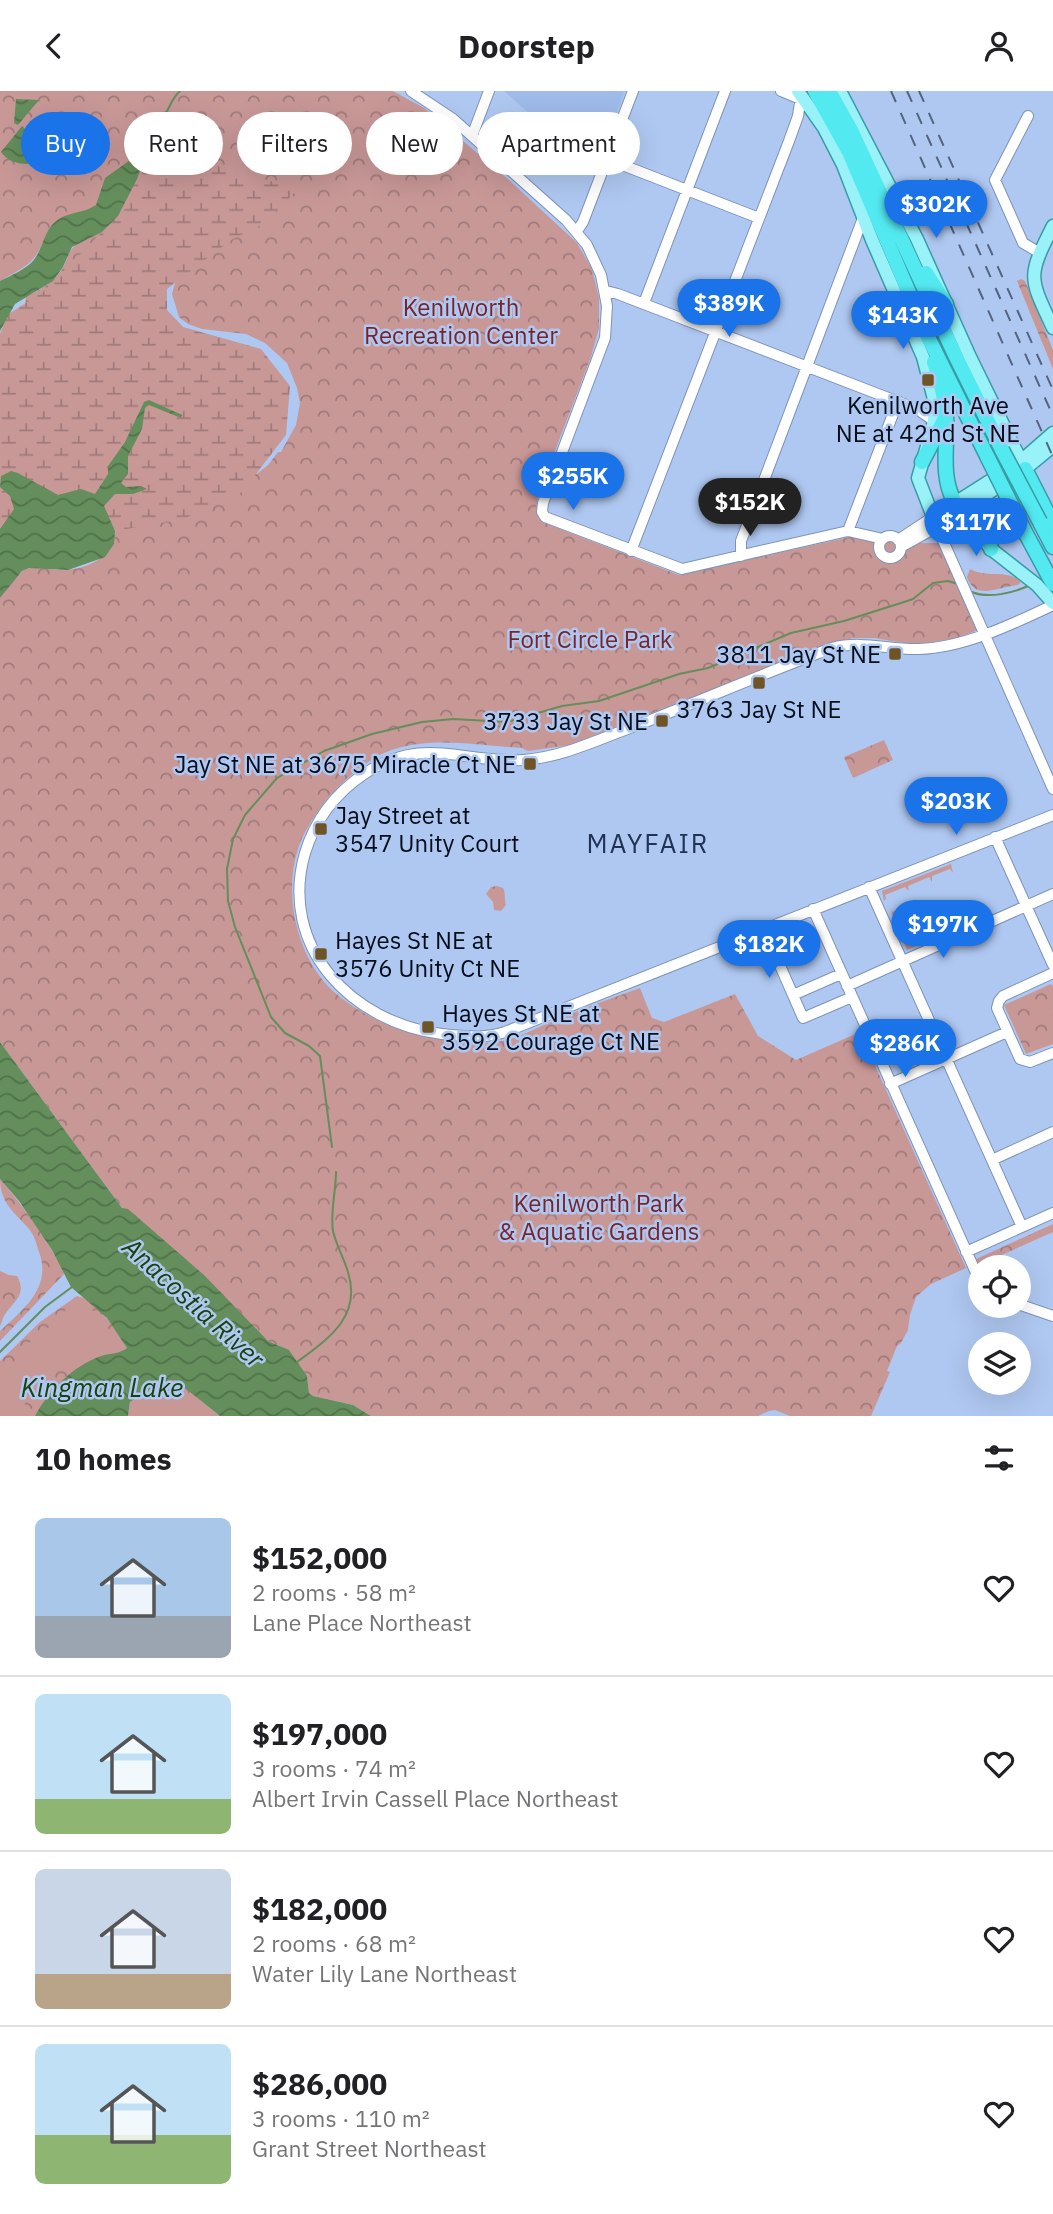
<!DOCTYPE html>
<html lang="en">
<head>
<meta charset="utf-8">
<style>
  :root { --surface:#fff; --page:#f6f6f6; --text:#202124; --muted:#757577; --line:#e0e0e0; --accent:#1a73e8 }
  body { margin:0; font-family:"IBM Plex Sans",sans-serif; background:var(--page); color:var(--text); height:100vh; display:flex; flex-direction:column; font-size:26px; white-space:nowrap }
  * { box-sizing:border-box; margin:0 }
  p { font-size:23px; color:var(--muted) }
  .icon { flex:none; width:38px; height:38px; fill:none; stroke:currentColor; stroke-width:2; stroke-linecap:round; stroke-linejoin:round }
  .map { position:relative; height:1325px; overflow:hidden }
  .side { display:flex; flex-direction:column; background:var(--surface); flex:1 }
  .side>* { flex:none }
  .hud { position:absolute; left:21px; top:21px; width:700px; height:63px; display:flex; gap:14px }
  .tools { position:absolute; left:968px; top:1164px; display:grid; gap:14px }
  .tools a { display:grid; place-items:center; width:63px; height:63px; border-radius:50%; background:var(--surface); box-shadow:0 7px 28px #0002; font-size:35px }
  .price { position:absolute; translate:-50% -60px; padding:0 16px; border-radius:24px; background:var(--accent); color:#fff; font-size:23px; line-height:46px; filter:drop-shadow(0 2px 4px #0008) }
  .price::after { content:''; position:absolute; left:50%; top:42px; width:21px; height:16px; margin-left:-10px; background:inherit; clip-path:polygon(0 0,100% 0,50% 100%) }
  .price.selected { background:#222; color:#fff }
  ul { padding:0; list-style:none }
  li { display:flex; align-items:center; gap:21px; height:175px; padding:0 35px }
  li+li { border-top:2px solid var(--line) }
  li span { display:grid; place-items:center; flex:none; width:196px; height:140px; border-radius:10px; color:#555 }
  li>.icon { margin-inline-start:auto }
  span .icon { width:84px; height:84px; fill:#fffc; stroke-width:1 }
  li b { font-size:30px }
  h2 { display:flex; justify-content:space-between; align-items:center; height:84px; padding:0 35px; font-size:30px }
  .chip { padding:0 24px; border-radius:32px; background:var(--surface); box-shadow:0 7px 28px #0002; font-size:24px; line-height:63px }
  .chip.selected { background:var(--accent); color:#fff }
  header { display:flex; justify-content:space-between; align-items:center; height:91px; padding:0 35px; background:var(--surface); font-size:32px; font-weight:700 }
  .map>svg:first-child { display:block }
  .built { fill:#9fbbe9 }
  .grass { fill:#c89897 }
  .forest { fill:url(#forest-crowns) }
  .wetland { fill:url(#wetland-marsh) }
  .water { fill:url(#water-waves) }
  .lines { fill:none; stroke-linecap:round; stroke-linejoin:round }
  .stream { stroke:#648e5b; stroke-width:2 }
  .minor-casing { stroke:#7c93ba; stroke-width:12 }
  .major-casing { stroke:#389ca6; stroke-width:15 }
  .highway-casing { stroke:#389ca6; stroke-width:17 }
  .minor { stroke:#fff; stroke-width:10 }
  .major { stroke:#98f2f7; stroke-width:12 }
  .highway { stroke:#53e9f1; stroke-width:14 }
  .rail { stroke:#54637e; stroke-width:2; stroke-dasharray:12 12; stroke-linecap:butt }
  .highway-bridge-casing { stroke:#389ca6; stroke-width:17; stroke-linecap:butt }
  .highway-bridge { stroke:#53e9f1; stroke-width:14 }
  .poi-dot { fill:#6f5526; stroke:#afc8f1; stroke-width:2.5 }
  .labels { text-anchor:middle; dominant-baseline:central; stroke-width:5; stroke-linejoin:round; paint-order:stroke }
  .park-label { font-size:24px; fill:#79242b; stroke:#afc8f1 }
  .poi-label { font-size:24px; fill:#060d1b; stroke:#afc8f1; text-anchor:end }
  .neighbourhood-label { font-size:26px; letter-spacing:2px; fill:#203354; stroke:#afc8f1 }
  .water-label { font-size:26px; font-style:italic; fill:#18420d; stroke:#afc8f1 }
</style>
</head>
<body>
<header><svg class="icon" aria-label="back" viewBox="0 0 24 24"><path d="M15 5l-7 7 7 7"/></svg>Doorstep<svg class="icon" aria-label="person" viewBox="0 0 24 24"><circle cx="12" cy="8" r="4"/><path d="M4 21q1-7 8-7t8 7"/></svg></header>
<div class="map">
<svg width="1053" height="1325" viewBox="0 0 1053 1325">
  <defs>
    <pattern id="forest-crowns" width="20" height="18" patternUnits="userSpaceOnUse" patternTransform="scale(1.75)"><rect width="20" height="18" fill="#c89897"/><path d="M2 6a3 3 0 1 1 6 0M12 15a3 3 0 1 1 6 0" fill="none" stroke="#a07a7a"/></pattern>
    <pattern id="wetland-marsh" width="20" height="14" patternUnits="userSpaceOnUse" patternTransform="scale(1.75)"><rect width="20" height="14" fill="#c89897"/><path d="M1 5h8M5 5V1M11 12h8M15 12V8" fill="none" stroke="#a07a7a"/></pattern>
    <pattern id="water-waves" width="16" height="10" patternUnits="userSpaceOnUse" patternTransform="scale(1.75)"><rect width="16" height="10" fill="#648e5b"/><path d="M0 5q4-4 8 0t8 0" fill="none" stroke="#50724a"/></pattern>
  </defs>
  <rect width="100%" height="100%" fill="#afc8f1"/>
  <path class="built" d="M504 0H625L595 80H593Z"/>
  <path class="grass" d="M951 773 953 782 950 778 932 785V791L929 786 908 795 909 800 905 796 885 804 886 808 884 810 882 800Z
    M889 815 892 821 902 817 915 847 922 850 948 838 949 841 907 859Z
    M81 1206 119 1242 127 1257 120 1262 113 1263 42 1312 35 1325H0V1282C25 1255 51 1229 81 1206Z
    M157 1289H175L220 1325H128L130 1311 149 1299Z"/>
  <path class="forest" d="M0 0H393L424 17 509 89 577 152 592 178 599 207V237L591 266 538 404 536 420 542 431 679 484 850 446H869L898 452H939L978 539 957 547 916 554 874 547H852L749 584 570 654 528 660 522 657C481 655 436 645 395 658 369 665 337 694 321 716 312 729 303 742 298 758 283 803 297 867 333 900 377 939 439 955 496 951 516 949 537 936 556 929 584 917 612 907 640 897L652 927 664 931 735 903 758 945 796 969 860 941 966 1177 931 1193 916 1206 910 1224 908 1239 901 1252 897 1255 887 1280 890 1281 871 1325H790L775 1319 769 1320 758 1325H371L353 1314 313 1305 309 1302 307 1285 282 1256 268 1250 122 1117 0 951V507C7 498 16 483 26 478 37 473 52 480 64 479 86 479 115 465 115 440L258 382 268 374 278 361H281L296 334 300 312 297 297 287 272 265 252 246 243 202 238 188 233 179 226 172 203 175 192 71 186 25 215 26 206C40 199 54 191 62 178 70 165 67 159 81 150L48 142C32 175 31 172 0 190Z
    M1021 188 1025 190 1053 259V278L1017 190Z
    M970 478C988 488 1006 477 1021 491L1018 494C1000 495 975 511 967 486Z
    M884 649 893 669 853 687 844 666Z
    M497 795 503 797C506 802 504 808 506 814L501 820 494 819 493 811 486 803 491 796Z
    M1051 893 1053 895V953L1026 963 1004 914Z
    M0 1088C25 1117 47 1149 65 1182L0 1250V1240C26 1216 53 1195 38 1158 36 1151 34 1144 29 1138 15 1122 0 1112 0 1088Z
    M1053 1133V1141L977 1175 974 1169Z
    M0 1180 9 1184 17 1185C28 1204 13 1210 4 1225 2 1228 2 1232 0 1235Z
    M77 1205C96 1210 107 1228 119 1242L116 1247 94 1220 81 1215H75L66 1219 54 1232 29 1252 0 1289V1270L40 1231Z
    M78 1271 82 1274 54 1296 35 1325H19L28 1306 51 1277Z
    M175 1289 200 1308 198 1312C184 1314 176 1312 176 1296L169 1297 164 1291Z"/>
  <path class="wetland" d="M151 63 190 67 298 98 265 132 231 149 167 198V219L183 236 261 258 290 295 286 344 242 401 183 428 115 440 90 409 0 444V243L7 224 43 201 105 138Z"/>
  <path class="water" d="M16 8 39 9 18 34 14 32Z
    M22 35 38 50 28 73C18 73 7 70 1 61Z
    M147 40 154 43 137 88 118 125 102 141 72 156 63 176 53 190 15 213 0 240V190C10 185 26 178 33 170 43 158 44 140 55 131 68 120 83 123 96 114L105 87 133 67 142 54Z
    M149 309 182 324 181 327 149 314 145 317 142 338 128 365V383L121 392 126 396 141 395 147 398 133 403H115L104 415 115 440 114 453 105 466 68 479 29 477 22 480 0 507V438L14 418 10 405 0 396 1 385 11 380 18 382 58 404 81 398 95 403 108 383V375L125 351 144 311Z
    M0 951 122 1117 128 1118 204 1184 268 1250 289 1259 307 1285 309 1302 313 1305 353 1314 371 1325H220L175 1289 164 1291 157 1289 149 1299 130 1311 128 1325H35C49 1299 73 1275 101 1265 111 1262 119 1263 127 1257L107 1227 71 1196 52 1159 19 1110 0 1088Z"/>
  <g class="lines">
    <path class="stream" d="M149 44C153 35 158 32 164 25 170 17 171 8 180 0
      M972 501C988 508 1014 502 1030 494
      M332 1056 320 965 309 955 285 942 271 926 235 836 228 810 227 778 233 748 245 724 277 687 324 660 372 643 422 631 453 628 507 631 562 615 599 610 679 583 708 577 791 542 844 530 901 512 913 508 933 492 948 490 958 493
      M0 1261 45 1216 72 1196
      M297 1271C328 1248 362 1226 348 1181 344 1167 336 1154 333 1140 330 1122 336 1100 336 1081"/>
    <defs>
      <path id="minor" d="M411 0 453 28 566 129 587 154 601 184 607 215 605 247 543 412 542 421 545 426 682 478 848 440 883 448
        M781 0 805 10
        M1028 25 995 89 1023 152 1040 162
        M472 45 489 0
        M607 68 759 127
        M577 140 583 131 633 0
        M606 200 618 203 917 318 934 330
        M644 212 725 0
        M848 440 898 310
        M879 456a11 11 0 1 1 22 0a11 11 0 1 1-22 0Z
        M898 449 933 426
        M901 456 937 436 1053 698
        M631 460 789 50 798 25 801 5
        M741 465V450L863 127
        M1053 514C1013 533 963 557 919 558 889 559 862 549 832 557 764 582 698 611 630 637 594 650 562 666 524 669 463 673 424 643 364 683 336 702 315 729 305 762 278 856 352 932 442 943 464 945 484 948 505 941L1053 724
        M995 746 1053 874
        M869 796 1022 1136
        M813 818 977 1184 976 1189 980 1193
        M764 838 803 927 852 906
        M1053 882 1003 905 999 910 997 917 1020 968 1030 971 1053 962
        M847 895 1053 803
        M793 904 841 883
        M890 993 1007 941
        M992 1069 1053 1041
        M966 1161 1053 1122
        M1018 1213 1053 1225"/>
      <path id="major" d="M798 0 824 37 843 74 872 149 923 266 935 312 934 330 918 387 937 436 1025 378 1053 355
        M840 0 917 148 970 266 1025 378
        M1053 135C1027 186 1029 186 1053 237
        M956 413 991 458 1037 494 1053 512
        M933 426 1021 370 1053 342"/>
      <path id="highway" d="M815 0 849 61 928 246 988 367
        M829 0 851 39 956 266 1002 359
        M926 182 946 213
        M934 271C940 289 945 306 946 324 948 354 940 383 954 410
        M922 371 944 329
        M1025 378 1053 433
        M1040 431 1053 456
        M1025 441 1053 493
        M991 458C989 448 987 439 990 429 999 403 1030 408 1047 422"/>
    </defs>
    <use href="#minor" class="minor-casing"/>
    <use href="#major" class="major-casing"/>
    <use href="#highway" class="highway-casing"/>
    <use href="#minor" class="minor"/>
    <use href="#major" class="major"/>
    <use href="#highway" class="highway"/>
    <path class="rail" d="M891 0 1053 366
      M907 0 1053 325
      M919 0 1053 299"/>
    <defs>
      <path id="highway-bridge" d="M1002 359 1040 431
        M988 367 1025 441"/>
    </defs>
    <use href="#highway-bridge" class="highway-bridge-casing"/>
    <use href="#highway-bridge" class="highway-bridge"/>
  </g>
  <g class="poi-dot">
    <rect x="921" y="282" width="14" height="14" rx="3.5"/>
    <rect x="888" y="556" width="14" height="14" rx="3.5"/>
    <rect x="752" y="585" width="14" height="14" rx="3.5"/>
    <rect x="655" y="623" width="14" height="14" rx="3.5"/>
    <rect x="523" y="666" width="14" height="14" rx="3.5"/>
    <rect x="314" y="731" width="14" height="14" rx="3.5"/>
    <rect x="314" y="856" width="14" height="14" rx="3.5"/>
    <rect x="421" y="929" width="14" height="14" rx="3.5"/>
  </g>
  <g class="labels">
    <g class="park-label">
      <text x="461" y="216">Kenilworth<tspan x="461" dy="28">Recreation Center</tspan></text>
      <text x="590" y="548">Fort Circle Park</text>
      <text x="599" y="1112">Kenilworth Park<tspan x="599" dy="28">&amp; Aquatic Gardens</tspan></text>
    </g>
    <g class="poi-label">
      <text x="928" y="314" text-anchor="middle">Kenilworth Ave<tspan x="928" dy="28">NE at 42nd St NE</tspan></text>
      <text x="881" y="563">3811 Jay St NE</text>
      <text x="759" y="618" text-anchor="middle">3763 Jay St NE</text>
      <text x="648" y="630">3733 Jay St NE</text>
      <text x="516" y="673">Jay St NE at 3675 Miracle Ct NE</text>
      <text x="335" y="724" text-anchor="start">Jay Street at<tspan x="335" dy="28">3547 Unity Court</tspan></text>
      <text x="335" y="849" text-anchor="start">Hayes St NE at<tspan x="335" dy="28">3576 Unity Ct NE</tspan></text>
      <text x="442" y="922" text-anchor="start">Hayes St NE at<tspan x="442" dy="28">3592 Courage Ct NE</tspan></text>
    </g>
    <g class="neighbourhood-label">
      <text x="648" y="752">MAYFAIR</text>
    </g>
    <g class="water-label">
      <text transform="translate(194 1211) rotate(42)">Anacostia River</text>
      <text x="102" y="1296">Kingman Lake</text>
    </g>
  </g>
</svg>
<div class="tools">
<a><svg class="icon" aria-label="locate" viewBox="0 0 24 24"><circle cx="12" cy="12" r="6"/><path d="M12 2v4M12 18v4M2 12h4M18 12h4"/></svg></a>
<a><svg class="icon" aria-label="layers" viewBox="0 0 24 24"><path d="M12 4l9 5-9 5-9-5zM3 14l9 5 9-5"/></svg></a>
</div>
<b class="price" style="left:936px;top:149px">$302K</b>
<b class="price" style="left:729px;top:248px">$389K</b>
<b class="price" style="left:903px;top:260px">$143K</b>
<b class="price" style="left:573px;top:421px">$255K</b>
<b class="price selected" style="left:750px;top:447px">$152K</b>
<b class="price" style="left:976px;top:467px">$117K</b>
<b class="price" style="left:956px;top:746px">$203K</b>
<b class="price" style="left:943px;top:869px">$197K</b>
<b class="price" style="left:769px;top:889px">$182K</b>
<b class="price" style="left:905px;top:988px">$286K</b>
<div class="hud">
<a class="chip selected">Buy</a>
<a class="chip">Rent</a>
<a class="chip">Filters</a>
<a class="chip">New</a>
<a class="chip">Apartment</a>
</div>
</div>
<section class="side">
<h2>10 homes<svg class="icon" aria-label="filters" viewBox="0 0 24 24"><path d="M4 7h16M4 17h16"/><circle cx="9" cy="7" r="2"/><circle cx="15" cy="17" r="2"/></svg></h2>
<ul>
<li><span style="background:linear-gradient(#a9c7e8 70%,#9aa5b1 0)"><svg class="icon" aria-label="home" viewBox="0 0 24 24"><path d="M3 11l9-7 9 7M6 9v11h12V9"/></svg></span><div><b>$152,000</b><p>2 rooms · 58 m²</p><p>Lane Place Northeast</p></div><svg class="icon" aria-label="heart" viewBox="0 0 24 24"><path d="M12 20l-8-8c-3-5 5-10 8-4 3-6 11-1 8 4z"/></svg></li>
<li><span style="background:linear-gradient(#bfe0f5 75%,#8fb573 0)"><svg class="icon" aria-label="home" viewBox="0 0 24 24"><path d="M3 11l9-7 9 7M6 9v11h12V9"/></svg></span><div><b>$197,000</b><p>3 rooms · 74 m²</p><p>Albert Irvin Cassell Place Northeast</p></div><svg class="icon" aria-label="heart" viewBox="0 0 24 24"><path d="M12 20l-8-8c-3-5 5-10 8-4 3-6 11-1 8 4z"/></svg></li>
<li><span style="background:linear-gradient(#c9d6e8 75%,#b9a48a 0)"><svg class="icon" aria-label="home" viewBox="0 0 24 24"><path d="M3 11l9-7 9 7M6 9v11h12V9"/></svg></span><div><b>$182,000</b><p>2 rooms · 68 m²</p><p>Water Lily Lane Northeast</p></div><svg class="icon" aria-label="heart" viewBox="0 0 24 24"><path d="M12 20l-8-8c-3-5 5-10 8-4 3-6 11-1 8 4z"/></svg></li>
<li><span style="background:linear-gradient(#bfe0f5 65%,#8fb573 0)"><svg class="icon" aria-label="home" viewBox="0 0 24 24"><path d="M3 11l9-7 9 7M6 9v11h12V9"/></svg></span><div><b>$286,000</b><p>3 rooms · 110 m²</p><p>Grant Street Northeast</p></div><svg class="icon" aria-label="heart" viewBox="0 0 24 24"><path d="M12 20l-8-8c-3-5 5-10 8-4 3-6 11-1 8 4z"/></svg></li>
</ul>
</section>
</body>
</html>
